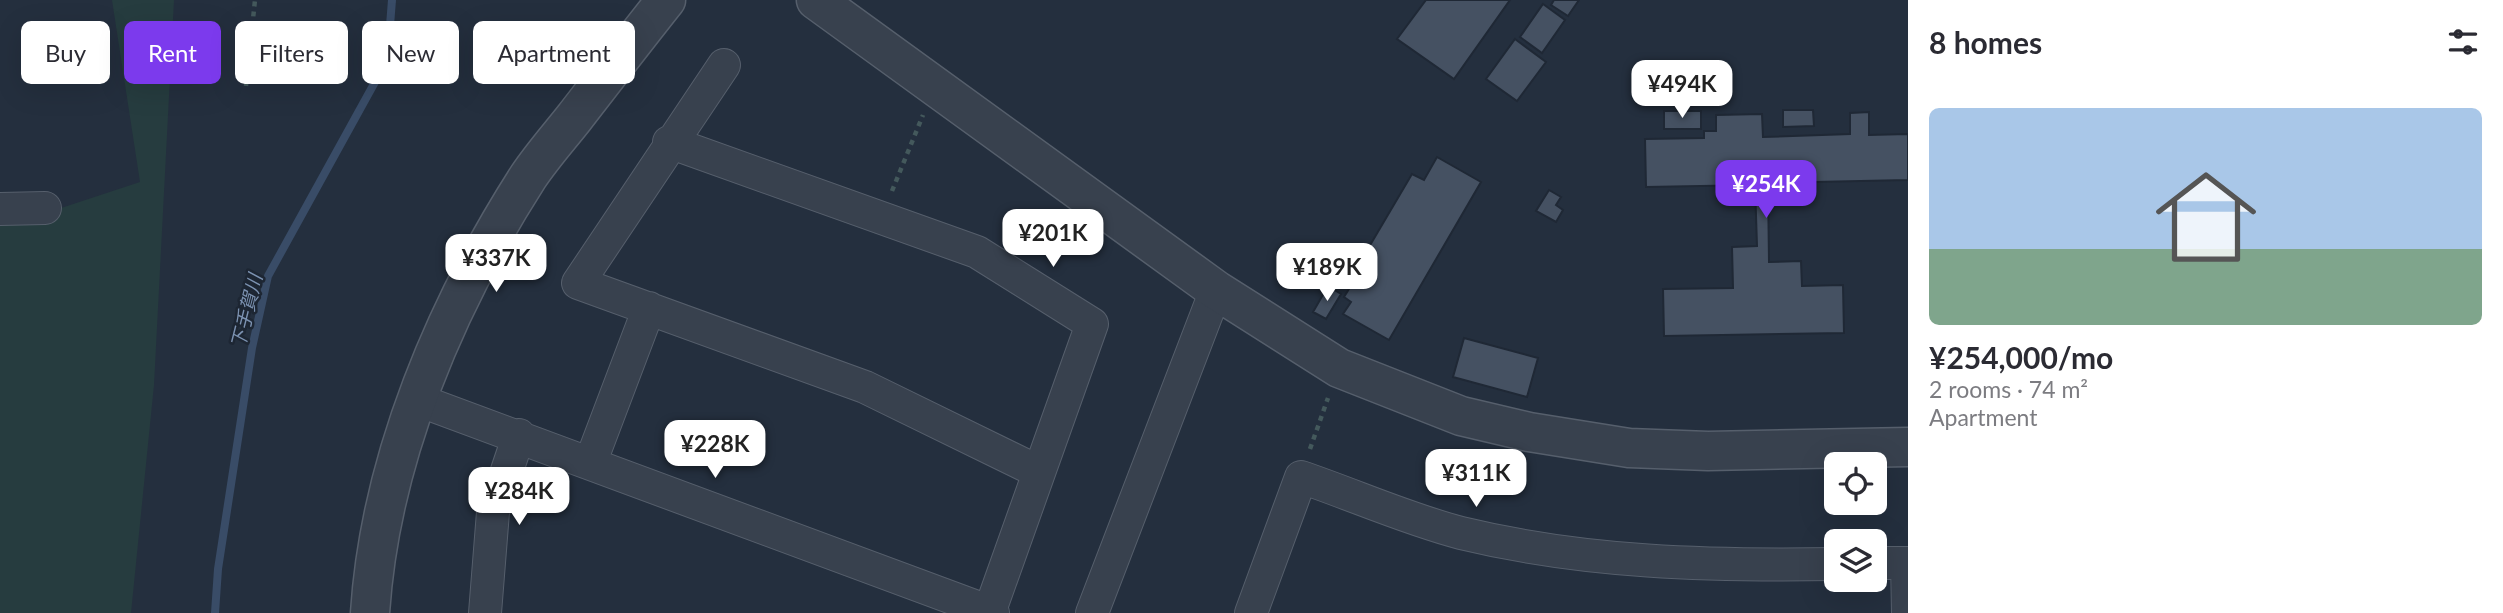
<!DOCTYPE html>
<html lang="en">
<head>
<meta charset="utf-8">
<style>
  :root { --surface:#fff; --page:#f7f7f7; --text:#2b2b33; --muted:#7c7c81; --accent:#7c3aed }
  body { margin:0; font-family:Lato,"Noto Sans JP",sans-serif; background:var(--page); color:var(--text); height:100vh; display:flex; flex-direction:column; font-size:26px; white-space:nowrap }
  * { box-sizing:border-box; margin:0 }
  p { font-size:23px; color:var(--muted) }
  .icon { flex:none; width:38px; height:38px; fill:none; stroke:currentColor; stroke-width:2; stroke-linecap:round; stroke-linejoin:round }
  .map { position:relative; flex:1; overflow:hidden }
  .drawer { display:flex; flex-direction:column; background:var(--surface); width:595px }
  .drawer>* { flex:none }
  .guide { position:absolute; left:21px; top:21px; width:665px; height:63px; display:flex; gap:14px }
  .fabs { position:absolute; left:1824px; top:452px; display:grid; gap:14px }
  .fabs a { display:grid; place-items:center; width:63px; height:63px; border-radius:10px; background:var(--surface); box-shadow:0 7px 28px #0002; font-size:35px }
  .price { position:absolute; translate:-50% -60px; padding:0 16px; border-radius:14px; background:#fff; color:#222; font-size:23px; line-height:46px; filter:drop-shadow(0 2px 4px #0008) }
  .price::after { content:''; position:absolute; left:50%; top:42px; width:21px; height:16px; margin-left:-10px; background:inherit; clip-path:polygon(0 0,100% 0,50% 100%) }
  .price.active { background:var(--accent); color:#fff }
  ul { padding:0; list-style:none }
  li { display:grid; align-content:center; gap:14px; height:371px; padding:0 21px }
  li span { display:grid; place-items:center; height:217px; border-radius:10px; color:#555 }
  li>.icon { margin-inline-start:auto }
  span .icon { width:126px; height:126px; fill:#fffc; stroke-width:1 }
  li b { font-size:30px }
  h2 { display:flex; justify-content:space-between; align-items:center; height:84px; padding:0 21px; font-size:30px }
  .pill { padding:0 24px; border-radius:10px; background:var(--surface); box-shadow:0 7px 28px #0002; font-size:24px; line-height:63px }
  .pill.active { background:var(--accent); color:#fff }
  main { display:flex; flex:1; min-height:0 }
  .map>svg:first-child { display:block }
  .green { fill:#263c3f }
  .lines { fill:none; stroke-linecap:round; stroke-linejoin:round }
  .stream { stroke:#394c67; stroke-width:8 }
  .building { fill:#455162; stroke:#1f2835; stroke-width:2 }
  .minor-casing { stroke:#565f6c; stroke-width:34 }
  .tertiary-casing { stroke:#565f6c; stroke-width:41 }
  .path { stroke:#44595c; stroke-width:4.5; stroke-dasharray:5 5; stroke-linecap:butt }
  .minor { stroke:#38414e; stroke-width:32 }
  .tertiary { stroke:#38414e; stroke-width:38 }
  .labels { text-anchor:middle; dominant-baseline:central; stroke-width:5; stroke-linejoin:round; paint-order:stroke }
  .water-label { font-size:19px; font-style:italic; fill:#7c92b1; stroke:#1d2633 }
</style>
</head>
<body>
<main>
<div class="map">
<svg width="1908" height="613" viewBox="0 0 1908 613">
  <rect width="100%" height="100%" fill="#242f3e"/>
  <path class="green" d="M112 0H174L154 385 131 613H0V214H43L140 182Z"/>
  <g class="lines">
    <path class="stream" d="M215 613 218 569 252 348 268 276 375 82 388 51 392 0"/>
  </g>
  <path class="building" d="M1426 0H1510L1454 79 1397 39Z
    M1554 0H1579L1568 16 1551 5Z
    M1543 4 1565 20 1542 53 1520 37Z
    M1515 39 1546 62 1517 101 1486 79Z
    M1783 110H1813L1814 126 1783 127Z
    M1664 111H1701V129H1664Z
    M1869 112V135L1908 134V180L1768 183 1769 262 1801 261 1802 286 1843 285 1844 333 1664 336 1663 289 1733 288 1732 247 1757 246 1755 185 1646 187 1645 139 1704 138V131H1716V115L1762 114 1763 137 1850 134V113Z
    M1437 157 1481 182 1389 340 1343 314 1351 302 1344 297 1349 289 1346 286 1412 174 1424 180Z
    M1549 190 1561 197 1556 205 1563 210 1556 222 1536 211Z
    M1328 286 1341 294 1326 319 1313 312Z
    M1464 338 1538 358 1527 397 1453 377Z"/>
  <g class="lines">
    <defs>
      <path id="minor" d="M724 65 578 283 865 387 1039 472
        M669 142 977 252 1092 324 989 613
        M0 209 45 208
        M418 400 993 613
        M591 461 649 308
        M1874 563H1908
        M1907 563 1908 613
        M485 613 493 512 519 435
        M1092 613 1216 290
        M1251 613 1301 477C1354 495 1407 519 1461 533 1585 563 1710 566 1836 564"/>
      <path id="tertiary" d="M816 0 1216 290 1339 368 1461 416 1529 432 1629 448 1708 451 1908 447
        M370 613C380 459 446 305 528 177 542 156 559 137 574 118 605 78 635 39 666 0"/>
    </defs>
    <use href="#minor" class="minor-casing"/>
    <use href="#tertiary" class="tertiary-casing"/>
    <path class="path" d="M246 86 255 0
      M892 191 923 115
      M1310 449 1328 398"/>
    <use href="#minor" class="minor"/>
    <use href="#tertiary" class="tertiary"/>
  </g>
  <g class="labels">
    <g class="water-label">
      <text transform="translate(246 311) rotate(-76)">下手賀川</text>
    </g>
  </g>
</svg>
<div class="fabs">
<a><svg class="icon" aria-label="locate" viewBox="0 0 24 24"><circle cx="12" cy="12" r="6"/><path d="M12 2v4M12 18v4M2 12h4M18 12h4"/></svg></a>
<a><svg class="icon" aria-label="layers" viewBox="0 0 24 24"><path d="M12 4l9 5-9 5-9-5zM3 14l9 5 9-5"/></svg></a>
</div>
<b class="price" style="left:1682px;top:120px">¥494K</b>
<b class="price active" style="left:1766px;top:220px">¥254K</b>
<b class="price" style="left:1053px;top:269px">¥201K</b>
<b class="price" style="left:496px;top:294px">¥337K</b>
<b class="price" style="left:1327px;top:303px">¥189K</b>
<b class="price" style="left:715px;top:480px">¥228K</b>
<b class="price" style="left:1476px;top:509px">¥311K</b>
<b class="price" style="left:519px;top:527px">¥284K</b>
<div class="guide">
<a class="pill">Buy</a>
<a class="pill active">Rent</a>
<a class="pill">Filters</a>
<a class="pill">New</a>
<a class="pill">Apartment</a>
</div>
</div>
<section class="drawer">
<h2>8 homes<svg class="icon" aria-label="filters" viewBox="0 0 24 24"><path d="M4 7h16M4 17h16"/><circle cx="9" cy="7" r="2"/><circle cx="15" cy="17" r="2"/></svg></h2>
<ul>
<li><span style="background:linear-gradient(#a9c7e8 65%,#7fa58c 0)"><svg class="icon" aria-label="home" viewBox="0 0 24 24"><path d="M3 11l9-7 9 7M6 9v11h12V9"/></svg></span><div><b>¥254,000/mo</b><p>2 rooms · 74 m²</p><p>Apartment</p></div></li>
</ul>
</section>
</main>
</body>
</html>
